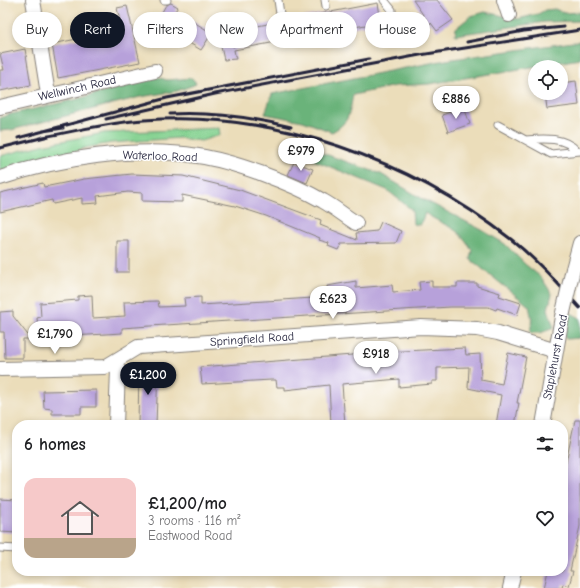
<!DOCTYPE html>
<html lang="en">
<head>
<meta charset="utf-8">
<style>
  :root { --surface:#fff; --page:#f2f2f2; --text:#202124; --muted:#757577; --line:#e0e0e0; --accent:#111827 }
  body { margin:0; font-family:"Comic Neue",sans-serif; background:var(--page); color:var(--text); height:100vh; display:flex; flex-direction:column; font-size:15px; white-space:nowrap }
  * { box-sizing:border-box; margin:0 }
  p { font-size:13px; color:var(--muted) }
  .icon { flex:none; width:22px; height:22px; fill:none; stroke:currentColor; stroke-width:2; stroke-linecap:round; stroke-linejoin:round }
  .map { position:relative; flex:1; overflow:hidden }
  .drawer { position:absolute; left:12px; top:420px; width:556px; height:156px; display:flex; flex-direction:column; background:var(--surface); border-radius:16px; box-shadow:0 2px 6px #0003 }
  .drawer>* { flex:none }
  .banner { position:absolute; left:12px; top:12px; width:556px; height:36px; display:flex; gap:8px }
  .tools { position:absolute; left:528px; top:60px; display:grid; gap:8px }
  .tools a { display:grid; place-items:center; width:40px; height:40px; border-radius:50%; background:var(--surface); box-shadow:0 2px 6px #0003; font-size:20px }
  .price { position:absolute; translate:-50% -34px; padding:0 9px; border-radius:14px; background:#fff; color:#222; font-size:13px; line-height:26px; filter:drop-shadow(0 1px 2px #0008) }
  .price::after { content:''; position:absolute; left:50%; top:24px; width:12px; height:9px; margin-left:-6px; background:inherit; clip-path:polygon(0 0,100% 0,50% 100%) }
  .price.selected { background:var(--accent); color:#fff }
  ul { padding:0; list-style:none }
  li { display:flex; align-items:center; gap:12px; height:100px; padding:0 12px }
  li+li { border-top:1px solid var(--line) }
  li span { display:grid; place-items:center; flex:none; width:112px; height:80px; border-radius:12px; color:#555 }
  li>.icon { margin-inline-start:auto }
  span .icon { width:48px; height:48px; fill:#fffc; stroke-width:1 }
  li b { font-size:17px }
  h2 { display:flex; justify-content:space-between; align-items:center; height:48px; padding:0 12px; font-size:17px }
  .chip { padding:0 14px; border-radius:18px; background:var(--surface); box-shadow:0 2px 6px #0003; font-size:14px; line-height:36px }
  .chip.selected { background:var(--accent); color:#fff }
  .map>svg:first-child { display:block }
  .green { fill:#84d190; stroke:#537a66 }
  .forest { fill:#6bb37a; stroke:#466a5a }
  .building { fill:#b7a1da }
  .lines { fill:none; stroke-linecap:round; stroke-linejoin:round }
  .service-casing { stroke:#86807a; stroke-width:9 }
  .minor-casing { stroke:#86807a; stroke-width:16 }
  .service { stroke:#fff; stroke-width:7 }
  .minor { stroke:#fff; stroke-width:14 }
  .rail { stroke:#22223b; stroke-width:3 }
  .minor-bridge-casing { stroke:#86807a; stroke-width:16; stroke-linecap:butt }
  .minor-bridge { stroke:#fff; stroke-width:14 }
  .labels { text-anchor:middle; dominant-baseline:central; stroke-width:3; stroke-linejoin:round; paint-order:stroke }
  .street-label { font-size:12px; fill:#22223b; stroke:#fff }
</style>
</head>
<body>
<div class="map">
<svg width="580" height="588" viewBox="0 0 580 588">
  <rect width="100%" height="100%" fill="#fff"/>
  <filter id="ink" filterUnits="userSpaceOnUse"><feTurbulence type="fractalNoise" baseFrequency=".025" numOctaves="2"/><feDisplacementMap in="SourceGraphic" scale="8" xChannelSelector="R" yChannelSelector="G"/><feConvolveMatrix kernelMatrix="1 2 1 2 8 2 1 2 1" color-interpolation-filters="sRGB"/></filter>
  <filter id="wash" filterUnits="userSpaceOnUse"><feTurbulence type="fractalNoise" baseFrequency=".012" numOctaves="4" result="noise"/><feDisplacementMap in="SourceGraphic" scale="16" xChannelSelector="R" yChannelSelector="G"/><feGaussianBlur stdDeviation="0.9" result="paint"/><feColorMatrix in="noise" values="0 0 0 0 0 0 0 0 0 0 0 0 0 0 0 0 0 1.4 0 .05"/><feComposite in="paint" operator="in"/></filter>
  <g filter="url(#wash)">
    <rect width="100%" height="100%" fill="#ebddba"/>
    <path class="green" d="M219 128 220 135 201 141 180 138 111 143 84 148 73 153 0 171V156L42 145 104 133Z"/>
    <path class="forest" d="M555 9 564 13 580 12V21L545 22 455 35 456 28 471 16 485 12 518 19 538 14 545 10Z
      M580 41V59L429 84 395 86 353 95C349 114 350 122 332 132L303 121 265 114 272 94 446 60Z
      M157 77 167 80 192 78 196 83 194 85 177 91 140 97 11 130 0 131V118L7 115 74 100Z
      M314 150 381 174 421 198 482 230 505 244 526 265 541 277 552 294 548 309 554 328 540 333H530L532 320 529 306 470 259 472 250C457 225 447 228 425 213L420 225 413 224 412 210 387 190 311 159 295 154Z
      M571 313 580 318V338L566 339 561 331Z"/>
    <g id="blocks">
      <path class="building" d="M413 0H437L453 20 437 31 431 23 430 25Z
        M171 3 178 7 175 11 212 33 201 50 164 28 167 24 158 19 166 5Z
        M378 3 381 22 234 50 236 59 224 60 219 38 234 47 231 31Z
        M127 6 140 62 58 78 52 44 122 30 117 8Z
        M25 49 31 85 0 91V70H4L0 54Z
        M576 81 579 105 547 109 545 93H561V83Z
        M464 107 470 124 448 132 442 115Z
        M294 162 313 169 307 183 288 175Z
        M132 174 183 176 240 190 321 220 320 225 357 240 356 233 377 231 381 222 401 231 396 243 341 244 338 250 328 246 329 243 319 240 320 238 266 216 235 206 182 195V202L142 201V193L128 192 97 196 98 203 82 204V198L53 204 52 200 0 212V193L43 183 44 187 84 179Z
        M117 241H129V272H117Z
        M356 281V288L392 285 393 292 420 290 419 282 432 281V287H457V283H477V286L500 293 499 296 521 303 517 315 497 308 496 310 488 307H450L150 326 122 328V333L39 338 37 318 41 317 40 303 78 300V296L92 295 93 318 125 316 124 302 158 301 159 307 185 306 184 298 201 297V305L329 297 327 286Z
        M13 311V316L31 339H23V358H5L4 332H0V312Z
        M465 348 466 355 480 354 481 380 502 384 508 353 526 357 517 403H519L515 425H496L501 395 468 388 469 367 437 368V381H432V384L399 387V379L342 384 345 424H331L329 385 285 390V387H277L276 380H271L202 384 200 367 403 351Z
        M139 367 158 368 156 425H138Z
        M96 390V407H81V414H52V409L44 408 43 391Z
        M575 420H580V526L570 571H573L569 586 563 584 562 588H544L548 571H563V476Z
        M0 499 17 500V533L0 532Z"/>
    </g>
  </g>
  <g filter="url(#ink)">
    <use href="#blocks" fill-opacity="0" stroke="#86807a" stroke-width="1"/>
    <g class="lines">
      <defs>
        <path id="service" d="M164 0H167
          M278 0 280 14
          M325 0 326 6
          M384 0 392 10V31
          M498 125 551 154 580 151
          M526 140C544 138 565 137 577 151
          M0 548 17 549"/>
        <path id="minor" d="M33 0 48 94
          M504 0 509 15
          M0 107 155 71
          M0 178C58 158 136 146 198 156 233 161 292 183 323 201 334 207 345 216 356 223
          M573 269 580 243
          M115 361 118 369 116 425
          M0 369 105 367 138 347 421 327 477 329 498 333 556 351
          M543 425 562 317
          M510 588 514 571"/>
      </defs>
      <use href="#service" class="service-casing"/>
      <use href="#minor" class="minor-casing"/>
      <use href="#service" class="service"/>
      <use href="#minor" class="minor"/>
      <path class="rail" d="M467 42 524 31 564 27
        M170 114C211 112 251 117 291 127
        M106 119 215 94 420 55 580 30
        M43 131 63 128
        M43 137C77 131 110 122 144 120 275 110 410 160 512 240 537 260 558 284 580 308
        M18 138 167 98 369 59
        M0 148 49 136"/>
      <defs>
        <path id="minor-bridge" d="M562 317 573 269"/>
      </defs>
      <use href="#minor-bridge" class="minor-bridge-casing"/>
      <use href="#minor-bridge" class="minor-bridge"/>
    </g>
  </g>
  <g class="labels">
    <g class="street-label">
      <text transform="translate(77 88) rotate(-13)">Wellwinch Road</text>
      <text transform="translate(160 156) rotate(2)">Waterloo Road</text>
      <text transform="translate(252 339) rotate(-4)">Springfield Road</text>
      <text transform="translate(555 357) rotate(-79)">Staplehurst Road</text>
    </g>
  </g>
</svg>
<div class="tools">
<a><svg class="icon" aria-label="locate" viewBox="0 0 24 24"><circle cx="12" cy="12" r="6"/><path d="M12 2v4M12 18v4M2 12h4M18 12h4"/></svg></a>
</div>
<b class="price" style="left:456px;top:120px">£886</b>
<b class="price" style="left:301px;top:172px">£979</b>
<b class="price" style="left:333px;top:320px">£623</b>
<b class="price" style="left:55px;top:355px">£1,790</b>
<b class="price" style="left:376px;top:375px">£918</b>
<b class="price selected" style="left:148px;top:396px">£1,200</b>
<div class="banner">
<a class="chip">Buy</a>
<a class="chip selected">Rent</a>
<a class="chip">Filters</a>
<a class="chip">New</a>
<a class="chip">Apartment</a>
<a class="chip">House</a>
</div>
<section class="drawer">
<h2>6 homes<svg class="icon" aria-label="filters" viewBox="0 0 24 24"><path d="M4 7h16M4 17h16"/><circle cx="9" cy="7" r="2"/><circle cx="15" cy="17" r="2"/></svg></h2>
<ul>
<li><span style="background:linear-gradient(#f6c9c9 75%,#b9a48a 0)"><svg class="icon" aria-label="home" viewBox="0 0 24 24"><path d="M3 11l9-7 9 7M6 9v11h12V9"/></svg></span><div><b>£1,200/mo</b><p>3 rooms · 116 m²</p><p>Eastwood Road</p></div><svg class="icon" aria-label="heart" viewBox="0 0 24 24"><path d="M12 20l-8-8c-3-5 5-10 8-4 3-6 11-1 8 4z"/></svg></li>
</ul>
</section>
</div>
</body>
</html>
